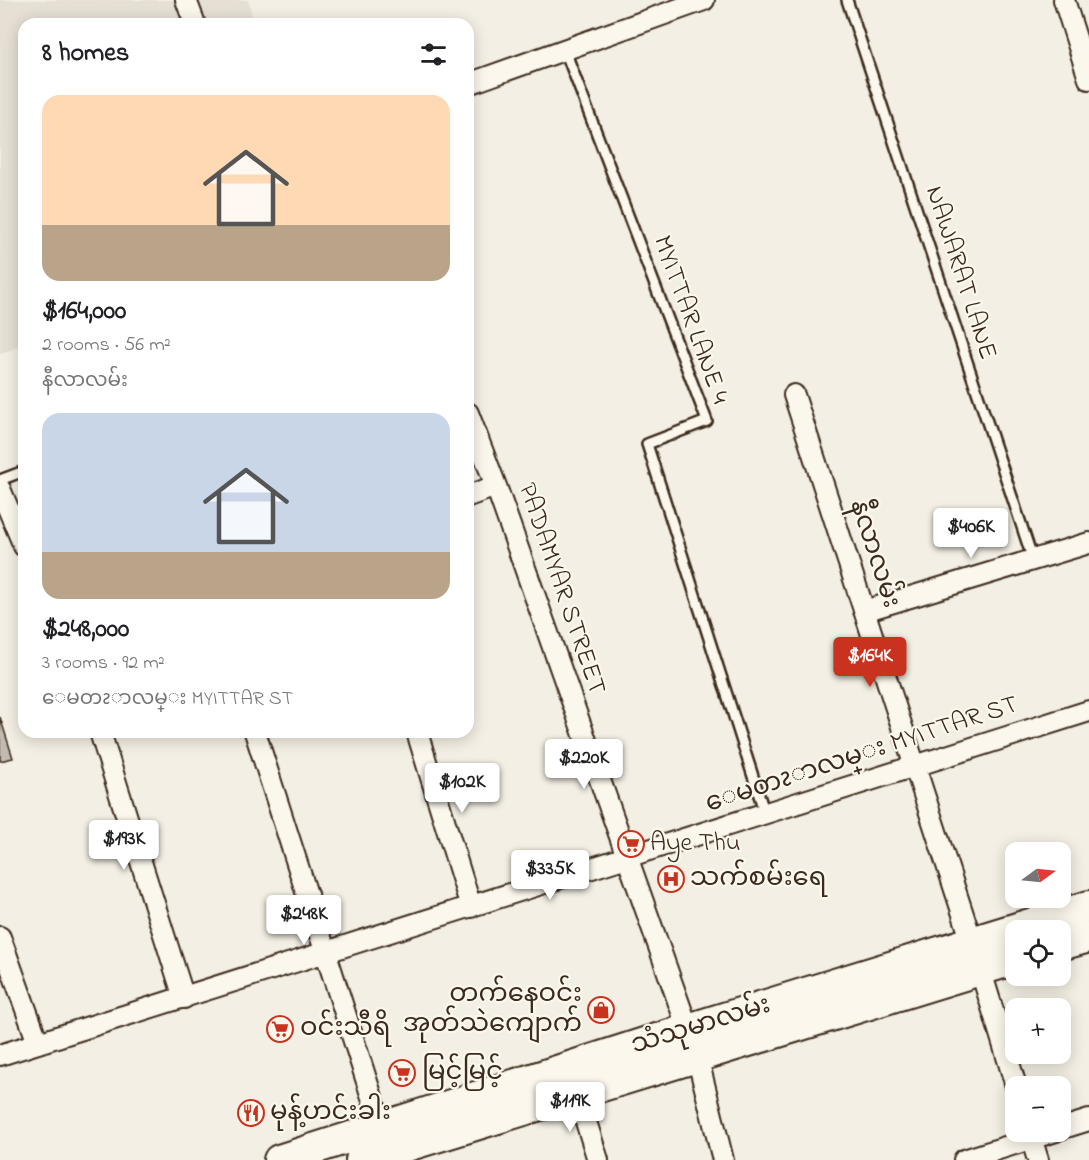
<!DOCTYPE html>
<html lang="en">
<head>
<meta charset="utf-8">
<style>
  :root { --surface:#fff; --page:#f6f6f6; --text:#202124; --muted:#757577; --accent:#c8321e }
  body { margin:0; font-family:"Indie Flower","Noto Sans Myanmar",sans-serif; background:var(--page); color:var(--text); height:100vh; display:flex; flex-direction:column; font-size:22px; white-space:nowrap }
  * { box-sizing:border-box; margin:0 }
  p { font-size:20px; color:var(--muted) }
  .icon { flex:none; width:33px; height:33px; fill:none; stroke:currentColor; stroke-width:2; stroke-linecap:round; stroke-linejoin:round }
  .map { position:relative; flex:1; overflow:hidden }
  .drawer { position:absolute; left:18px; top:18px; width:456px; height:720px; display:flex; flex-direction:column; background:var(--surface); border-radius:18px; box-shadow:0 3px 15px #0003 }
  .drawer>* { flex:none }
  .needle { width:39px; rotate:75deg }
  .tools { position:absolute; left:1005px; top:842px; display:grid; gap:12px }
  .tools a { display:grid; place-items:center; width:66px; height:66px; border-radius:12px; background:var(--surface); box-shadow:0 3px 15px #0003; font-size:30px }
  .price { position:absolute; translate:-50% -51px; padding:0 14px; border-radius:6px; background:#fff; color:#222; font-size:20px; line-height:39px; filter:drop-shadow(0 2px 3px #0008) }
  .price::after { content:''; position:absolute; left:50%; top:36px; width:18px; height:14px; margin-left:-9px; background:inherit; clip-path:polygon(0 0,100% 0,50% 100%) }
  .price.selected { background:var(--accent); color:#fff }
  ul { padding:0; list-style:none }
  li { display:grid; align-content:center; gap:12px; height:318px; padding:0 24px }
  li span { display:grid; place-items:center; height:186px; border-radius:18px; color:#555 }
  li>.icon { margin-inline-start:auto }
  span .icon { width:108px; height:108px; fill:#fffc; stroke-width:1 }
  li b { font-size:26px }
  h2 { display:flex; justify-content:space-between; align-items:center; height:72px; padding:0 24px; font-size:26px }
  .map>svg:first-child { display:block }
  .built { fill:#e5dfd4 }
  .building { fill:#c3bbb0; stroke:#3b2a1e; stroke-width:1.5 }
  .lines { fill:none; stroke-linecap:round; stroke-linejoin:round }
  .service-casing { stroke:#3b2a1e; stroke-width:14 }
  .minor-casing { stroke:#3b2a1e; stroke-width:24 }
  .primary-casing { stroke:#3b2a1e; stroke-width:34 }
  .service { stroke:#fbf7ec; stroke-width:9 }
  .minor { stroke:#fbf7ec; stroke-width:20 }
  .primary { stroke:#fbf7ec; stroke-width:30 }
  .labels { text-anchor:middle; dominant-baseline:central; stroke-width:4.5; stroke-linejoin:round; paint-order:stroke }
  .street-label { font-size:26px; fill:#3b2a1e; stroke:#fbf7ec }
  .poi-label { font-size:26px; fill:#3b2a1e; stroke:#fbf7ec; text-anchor:start }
</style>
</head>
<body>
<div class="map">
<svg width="1089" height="1160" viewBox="0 0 1089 1160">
  <rect width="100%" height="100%" fill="#f3efe4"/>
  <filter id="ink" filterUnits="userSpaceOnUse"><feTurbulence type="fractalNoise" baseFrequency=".0167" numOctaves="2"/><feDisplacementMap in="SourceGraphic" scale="12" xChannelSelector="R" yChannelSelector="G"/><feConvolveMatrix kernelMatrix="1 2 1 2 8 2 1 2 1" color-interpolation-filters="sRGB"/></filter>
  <g filter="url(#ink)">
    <path class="built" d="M0 0H248L254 24H24V344L0 354Z"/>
    <path class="building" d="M0 717 13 758 0 761Z"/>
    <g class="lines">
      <defs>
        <path id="service" d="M847 0 1033 560
          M564 48 707 421 647 444 765 814
          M0 480 24 471"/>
        <path id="minor" d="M186 0 195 24
          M1064 0 1089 79
          M468 84 704 0
          M794 395 972 942 1016 1086
          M468 413 496 486 688 1029 697 1056 723 1160
          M0 489 24 546
          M468 496 496 486
          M864 611 1089 543
          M100 732 184 998
          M255 732 385 1138
          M417 732 471 907
          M0 937 38 1043
          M0 1055 1089 711
          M577 1093 598 1160
          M1060 1129 1089 1120
          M1029 1131 1038 1160
          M964 1160 1056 1131"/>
        <path id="primary" d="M1060 945 1089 937
          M279 1160 688 1029 1089 906
          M361 1160 1016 959"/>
      </defs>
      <use href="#service" class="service-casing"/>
      <use href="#minor" class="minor-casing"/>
      <use href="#primary" class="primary-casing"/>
      <use href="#service" class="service"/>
      <use href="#minor" class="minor"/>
      <use href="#primary" class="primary"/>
    </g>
  </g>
  <defs>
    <symbol id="supermarket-ring" viewBox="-11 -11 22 22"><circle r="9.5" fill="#fbf7ec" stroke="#c8321e" stroke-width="1.5"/><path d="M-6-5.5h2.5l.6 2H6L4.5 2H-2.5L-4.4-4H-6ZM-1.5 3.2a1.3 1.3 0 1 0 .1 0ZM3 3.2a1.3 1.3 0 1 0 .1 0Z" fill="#c8321e"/></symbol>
    <symbol id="hospital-ring" viewBox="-11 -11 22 22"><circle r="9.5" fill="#fbf7ec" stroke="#c8321e" stroke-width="1.5"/><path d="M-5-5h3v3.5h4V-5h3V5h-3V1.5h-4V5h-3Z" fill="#c8321e"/></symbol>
    <symbol id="shop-ring" viewBox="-11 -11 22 22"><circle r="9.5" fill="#fbf7ec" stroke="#c8321e" stroke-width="1.5"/><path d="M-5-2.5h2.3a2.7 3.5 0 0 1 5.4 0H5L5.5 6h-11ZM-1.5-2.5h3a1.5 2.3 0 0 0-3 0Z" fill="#c8321e"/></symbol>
    <symbol id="restaurant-ring" viewBox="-11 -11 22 22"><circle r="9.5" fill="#fbf7ec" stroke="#c8321e" stroke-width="1.5"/><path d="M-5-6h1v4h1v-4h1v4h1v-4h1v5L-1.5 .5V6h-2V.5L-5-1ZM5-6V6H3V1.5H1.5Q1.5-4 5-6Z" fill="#c8321e"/></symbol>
  </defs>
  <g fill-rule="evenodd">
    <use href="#supermarket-ring" x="616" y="829" width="30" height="30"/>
    <use href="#hospital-ring" x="656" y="864" width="30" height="30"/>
    <use href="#shop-ring" x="586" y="995" width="30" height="30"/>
    <use href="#supermarket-ring" x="265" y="1014" width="30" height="30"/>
    <use href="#supermarket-ring" x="387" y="1058" width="30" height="30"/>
    <use href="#restaurant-ring" x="236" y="1098" width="30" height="30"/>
  </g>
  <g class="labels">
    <g class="street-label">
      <text transform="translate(960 273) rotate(72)">NAWARAT LANE</text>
      <text transform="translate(690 320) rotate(70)">MYITTAR LANE 4</text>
      <text transform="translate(874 554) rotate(72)">နီလာလမ်း</text>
      <text transform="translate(561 589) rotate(71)">PADAMYAR STREET</text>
      <text transform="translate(862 755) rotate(-18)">ေမတၩာလမ္း MYITTAR ST</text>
      <text transform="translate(701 1026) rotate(-17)">သံသုမာလမ်း</text>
    </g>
    <g class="poi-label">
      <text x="650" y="844">Aye Thu</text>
      <text x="690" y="879">သက်စမ်းရေ</text>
      <text x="582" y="995" text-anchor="end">တက်နေဝင်း<tspan x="582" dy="30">အုတ်သဲကျောက်</tspan></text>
      <text x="300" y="1029">ဝင်းသီရိ</text>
      <text x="422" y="1073">မြင့်မြင့်</text>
      <text x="270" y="1113">မုန့်ဟင်းခါး</text>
    </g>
  </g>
</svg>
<div class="tools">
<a><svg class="needle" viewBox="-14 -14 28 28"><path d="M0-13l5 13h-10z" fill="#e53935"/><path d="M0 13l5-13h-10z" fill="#757577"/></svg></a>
<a><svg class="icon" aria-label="locate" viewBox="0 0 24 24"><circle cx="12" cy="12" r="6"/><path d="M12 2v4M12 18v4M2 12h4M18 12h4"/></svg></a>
<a>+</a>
<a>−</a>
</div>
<b class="price" style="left:971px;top:559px">$406K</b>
<b class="price selected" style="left:870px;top:688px">$164K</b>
<b class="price" style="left:584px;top:790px">$220K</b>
<b class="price" style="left:462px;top:814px">$102K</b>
<b class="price" style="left:124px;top:871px">$193K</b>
<b class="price" style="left:550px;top:901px">$335K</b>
<b class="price" style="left:304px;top:946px">$248K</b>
<b class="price" style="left:570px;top:1133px">$119K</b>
<section class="drawer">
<h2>8 homes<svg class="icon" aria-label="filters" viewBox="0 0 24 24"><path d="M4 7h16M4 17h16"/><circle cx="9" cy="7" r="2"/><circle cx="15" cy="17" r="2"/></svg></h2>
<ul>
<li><span style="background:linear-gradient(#ffd9b3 70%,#b9a48a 0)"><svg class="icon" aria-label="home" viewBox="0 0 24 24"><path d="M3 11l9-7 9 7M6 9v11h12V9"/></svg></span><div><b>$164,000</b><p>2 rooms · 56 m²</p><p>နီလာလမ်း</p></div></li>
<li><span style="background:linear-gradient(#c9d6e8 75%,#b9a48a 0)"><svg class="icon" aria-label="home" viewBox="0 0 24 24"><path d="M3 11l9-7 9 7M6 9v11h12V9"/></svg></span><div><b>$248,000</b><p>3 rooms · 92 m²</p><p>ေမတၩာလမ္း MYITTAR ST</p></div></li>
</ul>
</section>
</div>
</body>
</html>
